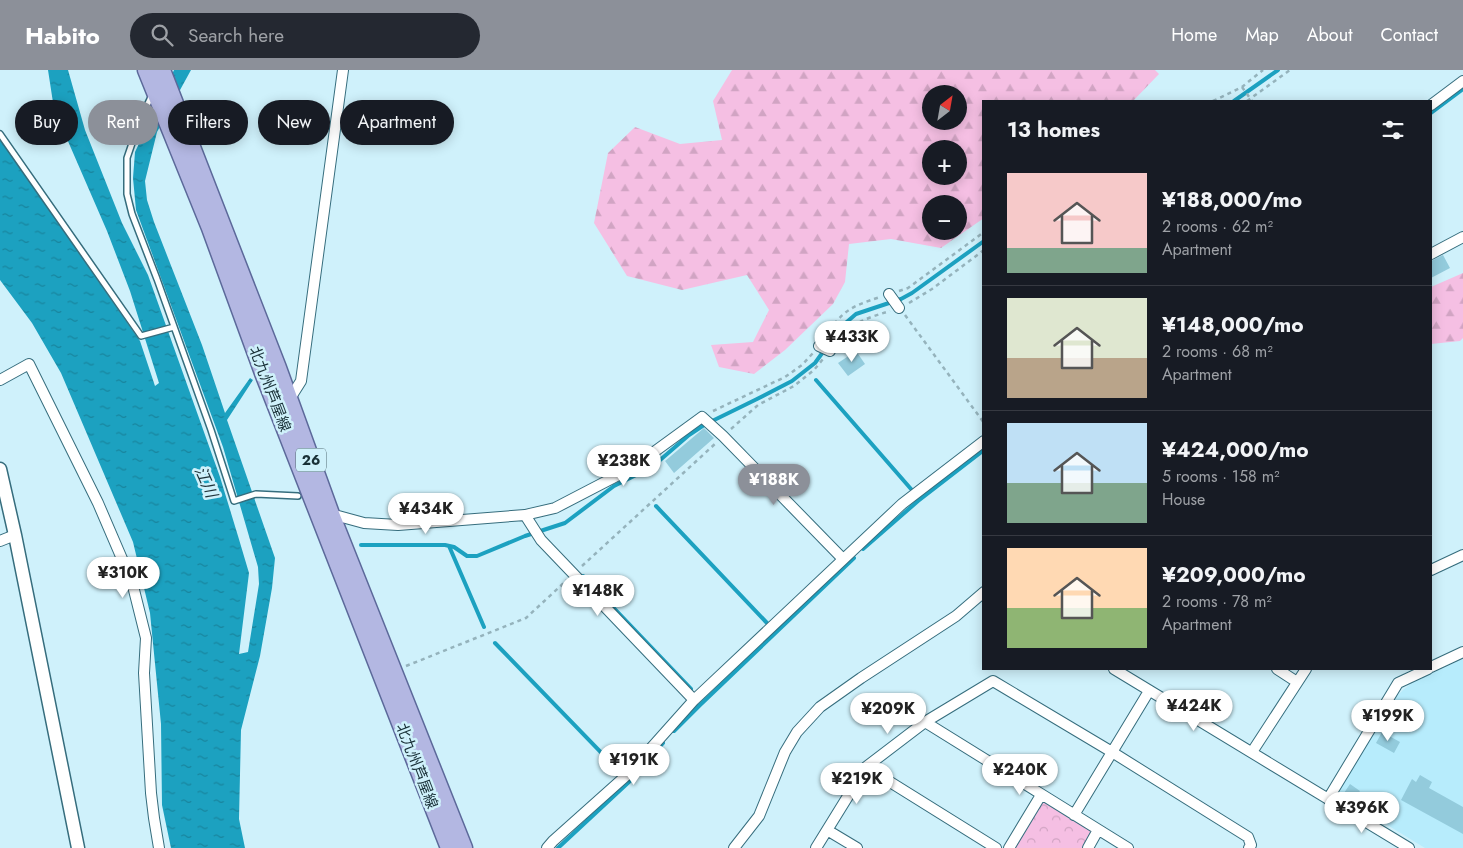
<!DOCTYPE html>
<html lang="en">
<head>
<meta charset="utf-8">
<style>
  :root { --surface:#171b24; --page:#242831; --text:#f1f3f6; --muted:#9ea1a6; --line:#363941; --accent:#8c9099 }
  body { margin:0; font-family:Jost,"Noto Sans JP",sans-serif; background:var(--page); color:var(--text); height:100vh; display:flex; flex-direction:column; font-size:19px; white-space:nowrap }
  * { box-sizing:border-box; margin:0 }
  p { font-size:16px; color:var(--muted) }
  .icon { flex:none; width:28px; height:28px; fill:none; stroke:currentColor; stroke-width:2; stroke-linecap:round; stroke-linejoin:round }
  .map { position:relative; flex:1; overflow:hidden }
  .drawer { position:absolute; left:982px; top:30px; width:450px; height:570px; display:flex; flex-direction:column; background:var(--surface); border-radius:0px; box-shadow:0 2px 12px #0003 }
  .drawer>* { flex:none }
  .top-card { position:absolute; left:15px; top:30px; width:475px; height:45px; display:flex; gap:10px }
  .needle { width:32px; rotate:31deg }
  .controls { position:absolute; left:922px; top:15px; display:grid; gap:10px }
  .controls a { display:grid; place-items:center; width:45px; height:45px; border-radius:50%; background:var(--surface); box-shadow:0 2px 12px #0003; font-size:25px }
  .price { position:absolute; translate:-50% -42px; padding:0 11px; border-radius:18px; background:#fff; color:#222; font-size:16px; line-height:32px; filter:drop-shadow(0 1px 2px #0008) }
  .price::after { content:''; position:absolute; left:50%; top:30px; width:15px; height:11px; margin-left:-8px; background:inherit; clip-path:polygon(0 0,100% 0,50% 100%) }
  .price.on { background:var(--accent); color:#fff }
  ul { padding:0; list-style:none }
  li { display:flex; align-items:center; gap:15px; height:125px; padding:0 25px }
  li+li { border-top:1px solid var(--line) }
  li span { display:grid; place-items:center; flex:none; width:140px; height:100px; border-radius:0px; color:#555 }
  li>.icon { margin-inline-start:auto }
  span .icon { width:60px; height:60px; fill:#fffc; stroke-width:1 }
  li b { font-size:21px }
  h2 { display:flex; justify-content:space-between; align-items:center; height:60px; padding:0 25px; font-size:21px }
  .pill { padding:0 18px; border-radius:22px; background:var(--surface); box-shadow:0 2px 12px #0003; font-size:18px; line-height:45px }
  .pill.on { background:var(--accent); color:#fff }
  header { display:flex; align-items:center; gap:30px; box-sizing:border-box; height:70px; padding:0 25px; background:var(--accent); color:#fff }
  header strong { font-size:24px }
  nav { display:flex; gap:28px; margin-inline-start:auto; font-size:18px }
  .search { width:350px; height:45px; background:var(--page); display:flex; align-items:center; gap:12px; box-sizing:border-box; padding:0 18px; border-radius:28px; color:var(--muted); font-size:19px }
  .map>svg:first-child { display:block }
  .built { fill:#b7ecfc }
  .forest { fill:url(#forest-firs); fill-rule:evenodd }
  .park { fill:url(#park-crowns) }
  .water { fill:url(#water-ripples) }
  .lines { fill:none; stroke-linecap:round; stroke-linejoin:round }
  .stream { stroke:#1ca1c0; stroke-width:4 }
  .building { fill:#93cbdc }
  .service-casing { stroke:#366d7d; stroke-width:8 }
  .minor-casing { stroke:#366d7d; stroke-width:12 }
  .tertiary-casing { stroke:#366d7d; stroke-width:15 }
  .primary-casing { stroke:#5c699a; stroke-width:19 }
  .path { stroke:#95b3bc; stroke-width:2.5; stroke-dasharray:4 4; stroke-linecap:butt }
  .service { stroke:#fff; stroke-width:5 }
  .minor { stroke:#fff; stroke-width:10 }
  .tertiary { stroke:#fff; stroke-width:12 }
  .primary { stroke:#b3b7e2; stroke-width:16 }
  .labels { text-anchor:middle; dominant-baseline:central; stroke-width:5; stroke-linejoin:round; paint-order:stroke }
  .shield { fill:#cff1fb; stroke:#506a72; stroke-width:1 }
  .shield-label { font-size:14px; font-weight:bold; fill:#193037 }
  .street-label { font-size:15px; fill:#193037; stroke:#cff1fb }
  .water-label { font-size:16px; font-style:italic; fill:#1e3239; stroke:#cff1fb }
</style>
</head>
<body>
<header>
<strong>Habito</strong>
<div class="search"><svg class="icon" aria-label="search" viewBox="0 0 24 24"><circle cx="10" cy="10" r="6"/><path d="M15 15l6 6"/></svg>Search here</div>
<nav><a>Home</a><a>Map</a><a>About</a><a>Contact</a></nav>
</header>
<div class="map">
<svg width="1463" height="778" viewBox="0 0 1463 778">
  <defs>
    <pattern id="forest-firs" width="22" height="20" patternUnits="userSpaceOnUse" patternTransform="scale(1.25)"><rect width="22" height="20" fill="#f5bfe3"/><path d="M5 1l3.5 6h-7zM16 11l3.5 6h-7z" fill="#d1a4c3"/></pattern>
    <pattern id="park-crowns" width="20" height="18" patternUnits="userSpaceOnUse" patternTransform="scale(1.25)"><rect width="20" height="18" fill="#f5bfe3"/><path d="M2 6a3 3 0 1 1 6 0M12 15a3 3 0 1 1 6 0" fill="none" stroke="#d1a4c3"/></pattern>
    <pattern id="water-ripples" width="26" height="14" patternUnits="userSpaceOnUse" patternTransform="scale(1.25)"><rect width="26" height="14" fill="#1ca1c0"/><path d="M2 4q2-2 4 0t4 0M15 11q2-2 4 0t4 0" fill="none" stroke="#18849d"/></pattern>
  </defs>
  <rect width="100%" height="100%" fill="#cff1fb"/>
  <path class="built" d="M1463 589V778H1425L1340 726 1339 720 1394 629 1403 620 1413 612Z"/>
  <path class="forest" d="M732 0H1155L1159 4 1133 31H984V148L941 178 891 169 849 174 845 212 833 234 785 280 754 304 719 297 711 275 753 272 769 240 747 205 682 220 627 206 594 153 608 83 635 57 680 74 722 70 713 31ZM931 24H959V51H931ZM931 79H959V106H931ZM931 134H959V161H931Z
    M1463 203V268L1460 271 1431 274V217Z"/>
  <path class="park" d="M1042 730 1093 762 1083 778H1013Z"/>
  <path class="water" d="M48 0H68L85 60 122 153 148 205 220 407 238 466 249 503 239 584 248 582 259 514 258 497 223 377 136 140 133 108 135 82 174 0H191L157 62 145 111 147 130 154 152 202 275 225 343 250 308 253 310 227 350 275 488 272 518 260 586 241 660 239 749 245 778H171L162 735 161 654 150 543 133 472 61 303 32 253 0 210V69L140 271 155 316 159 313 130 221 107 161 54 39Z"/>
  <g class="lines">
    <path class="stream" d="M1234 31 1278 0
      M1431 43 1463 19
      M816 310 911 419
      M656 436 767 553
      M361 475H445L454 477 467 486H477L525 466 565 453 614 416 652 397 689 365 704 355 755 330 792 311 815 293 841 257 856 244 901 229 912 223 984 171
      M449 476 484 557
      M863 479 918 431 984 380
      M583 506 691 619
      M495 573 619 701
      M674 661 699 636 854 488
      M558 778 630 711 663 673"/>
  </g>
  <path class="building" d="M1443 185 1450 198 1431 208V191Z
    M856 281 865 294 848 306 838 293Z
    M704 358 714 368 674 403 665 391Z
    M1382 662 1400 672 1394 683 1376 673Z
    M1420 705 1432 712 1429 718 1463 737V764L1401 730 1412 709 1416 712Z
    M1350 714 1360 721 1355 729 1344 723Z"/>
  <g class="lines">
    <defs>
      <path id="service" d="M152 25 140 50 127 88V124L132 144 157 209 211 360 234 431 256 424 298 426
        M0 64 141 266 174 257"/>
      <path id="minor" d="M1431 35 1463 11
        M1431 184 1463 167
        M889 224 899 238
        M819 276 830 281
        M0 310 29 294 98 433 132 512 146 568 144 603 151 723 154 748 159 778
        M287 331 289 330 301 311 343 0
        M331 444 364 453 398 455 525 445 555 438 632 398 702 347 723 366 843 489
        M525 445 541 470 694 630
        M0 471 15 465
        M1431 500 1463 485
        M1431 597 1463 582
        M1114 599 1409 778
        M1277 599 1297 612
        M925 652 1128 778
        M1252 682 1306 599
        M866 697 996 778
        M1328 729 1398 613 1428 599
        M1074 745 1149 621
        M827 760 857 778
        M547 778 553 771 628 704 694 630 902 434 984 371
        M734 778 759 746 785 682 797 662 820 637 861 608 956 546 984 522
        M816 778 866 697 925 652 993 611 1112 682 1248 767 1251 775 1249 778
        M1009 778 1041 725
        M1088 778 1098 760"/>
      <path id="tertiary" d="M0 399 15 465 78 778"/>
      <path id="primary" d="M146 0 210 158 263 303 449 778
        M162 0 278 298 331 444 464 778"/>
    </defs>
    <use href="#service" class="service-casing"/>
    <use href="#minor" class="minor-casing"/>
    <use href="#tertiary" class="tertiary-casing"/>
    <use href="#primary" class="primary-casing"/>
    <path class="path" d="M1242 17 1252 31
      M1213 31 1242 17 1263 0
      M1247 31 1290 0
      M899 221 908 218 984 162
      M909 233 932 219 984 180
      M905 245 984 353
      M825 267C843 240 850 237 880 227
      M836 273C853 252 864 249 890 241
      M713 341 785 307 802 295 813 283
      M731 359 758 335 794 316 814 300 823 289
      M582 496 716 373
      M406 596 526 548 567 510"/>
    <use href="#service" class="service"/>
    <use href="#minor" class="minor"/>
    <use href="#tertiary" class="tertiary"/>
    <use href="#primary" class="primary"/>
  </g>
  <g class="labels">
    <rect class="shield" x="296" y="378.5" width="30" height="23" rx="4"/>
    <g class="shield-label">
      <text x="311" y="390">26</text>
    </g>
    <g class="street-label">
      <text transform="translate(270 319) rotate(69)">北九州芦屋線</text>
      <text transform="translate(417 696) rotate(69)">北九州芦屋線</text>
    </g>
    <g class="water-label">
      <text transform="translate(206 412) rotate(66)">江川</text>
    </g>
  </g>
</svg>
<div class="controls">
<a><svg class="needle" viewBox="-14 -14 28 28"><path d="M0-13l5 13h-10z" fill="#e53935"/><path d="M0 13l5-13h-10z" fill="#9ea1a6"/></svg></a>
<a>+</a>
<a>−</a>
</div>
<b class="price" style="left:852px;top:293px">¥433K</b>
<b class="price" style="left:624px;top:417px">¥238K</b>
<b class="price on" style="left:774px;top:436px">¥188K</b>
<b class="price" style="left:426px;top:465px">¥434K</b>
<b class="price" style="left:123px;top:529px">¥310K</b>
<b class="price" style="left:598px;top:547px">¥148K</b>
<b class="price" style="left:1194px;top:662px">¥424K</b>
<b class="price" style="left:888px;top:665px">¥209K</b>
<b class="price" style="left:1388px;top:672px">¥199K</b>
<b class="price" style="left:634px;top:716px">¥191K</b>
<b class="price" style="left:1020px;top:726px">¥240K</b>
<b class="price" style="left:857px;top:735px">¥219K</b>
<b class="price" style="left:1362px;top:764px">¥396K</b>
<div class="top-card">
<a class="pill">Buy</a>
<a class="pill on">Rent</a>
<a class="pill">Filters</a>
<a class="pill">New</a>
<a class="pill">Apartment</a>
</div>
<section class="drawer">
<h2>13 homes<svg class="icon" aria-label="filters" viewBox="0 0 24 24"><path d="M4 7h16M4 17h16"/><circle cx="9" cy="7" r="2"/><circle cx="15" cy="17" r="2"/></svg></h2>
<ul>
<li><span style="background:linear-gradient(#f6c9c9 75%,#7fa58c 0)"><svg class="icon" aria-label="home" viewBox="0 0 24 24"><path d="M3 11l9-7 9 7M6 9v11h12V9"/></svg></span><div><b>¥188,000/mo</b><p>2 rooms · 62 m²</p><p>Apartment</p></div></li>
<li><span style="background:linear-gradient(#dfe7d0 60%,#b9a48a 0)"><svg class="icon" aria-label="home" viewBox="0 0 24 24"><path d="M3 11l9-7 9 7M6 9v11h12V9"/></svg></span><div><b>¥148,000/mo</b><p>2 rooms · 68 m²</p><p>Apartment</p></div></li>
<li><span style="background:linear-gradient(#bfe0f5 60%,#7fa58c 0)"><svg class="icon" aria-label="home" viewBox="0 0 24 24"><path d="M3 11l9-7 9 7M6 9v11h12V9"/></svg></span><div><b>¥424,000/mo</b><p>5 rooms · 158 m²</p><p>House</p></div></li>
<li><span style="background:linear-gradient(#ffd9b3 60%,#8fb573 0)"><svg class="icon" aria-label="home" viewBox="0 0 24 24"><path d="M3 11l9-7 9 7M6 9v11h12V9"/></svg></span><div><b>¥209,000/mo</b><p>2 rooms · 78 m²</p><p>Apartment</p></div></li>
</ul>
</section>
</div>
</body>
</html>
